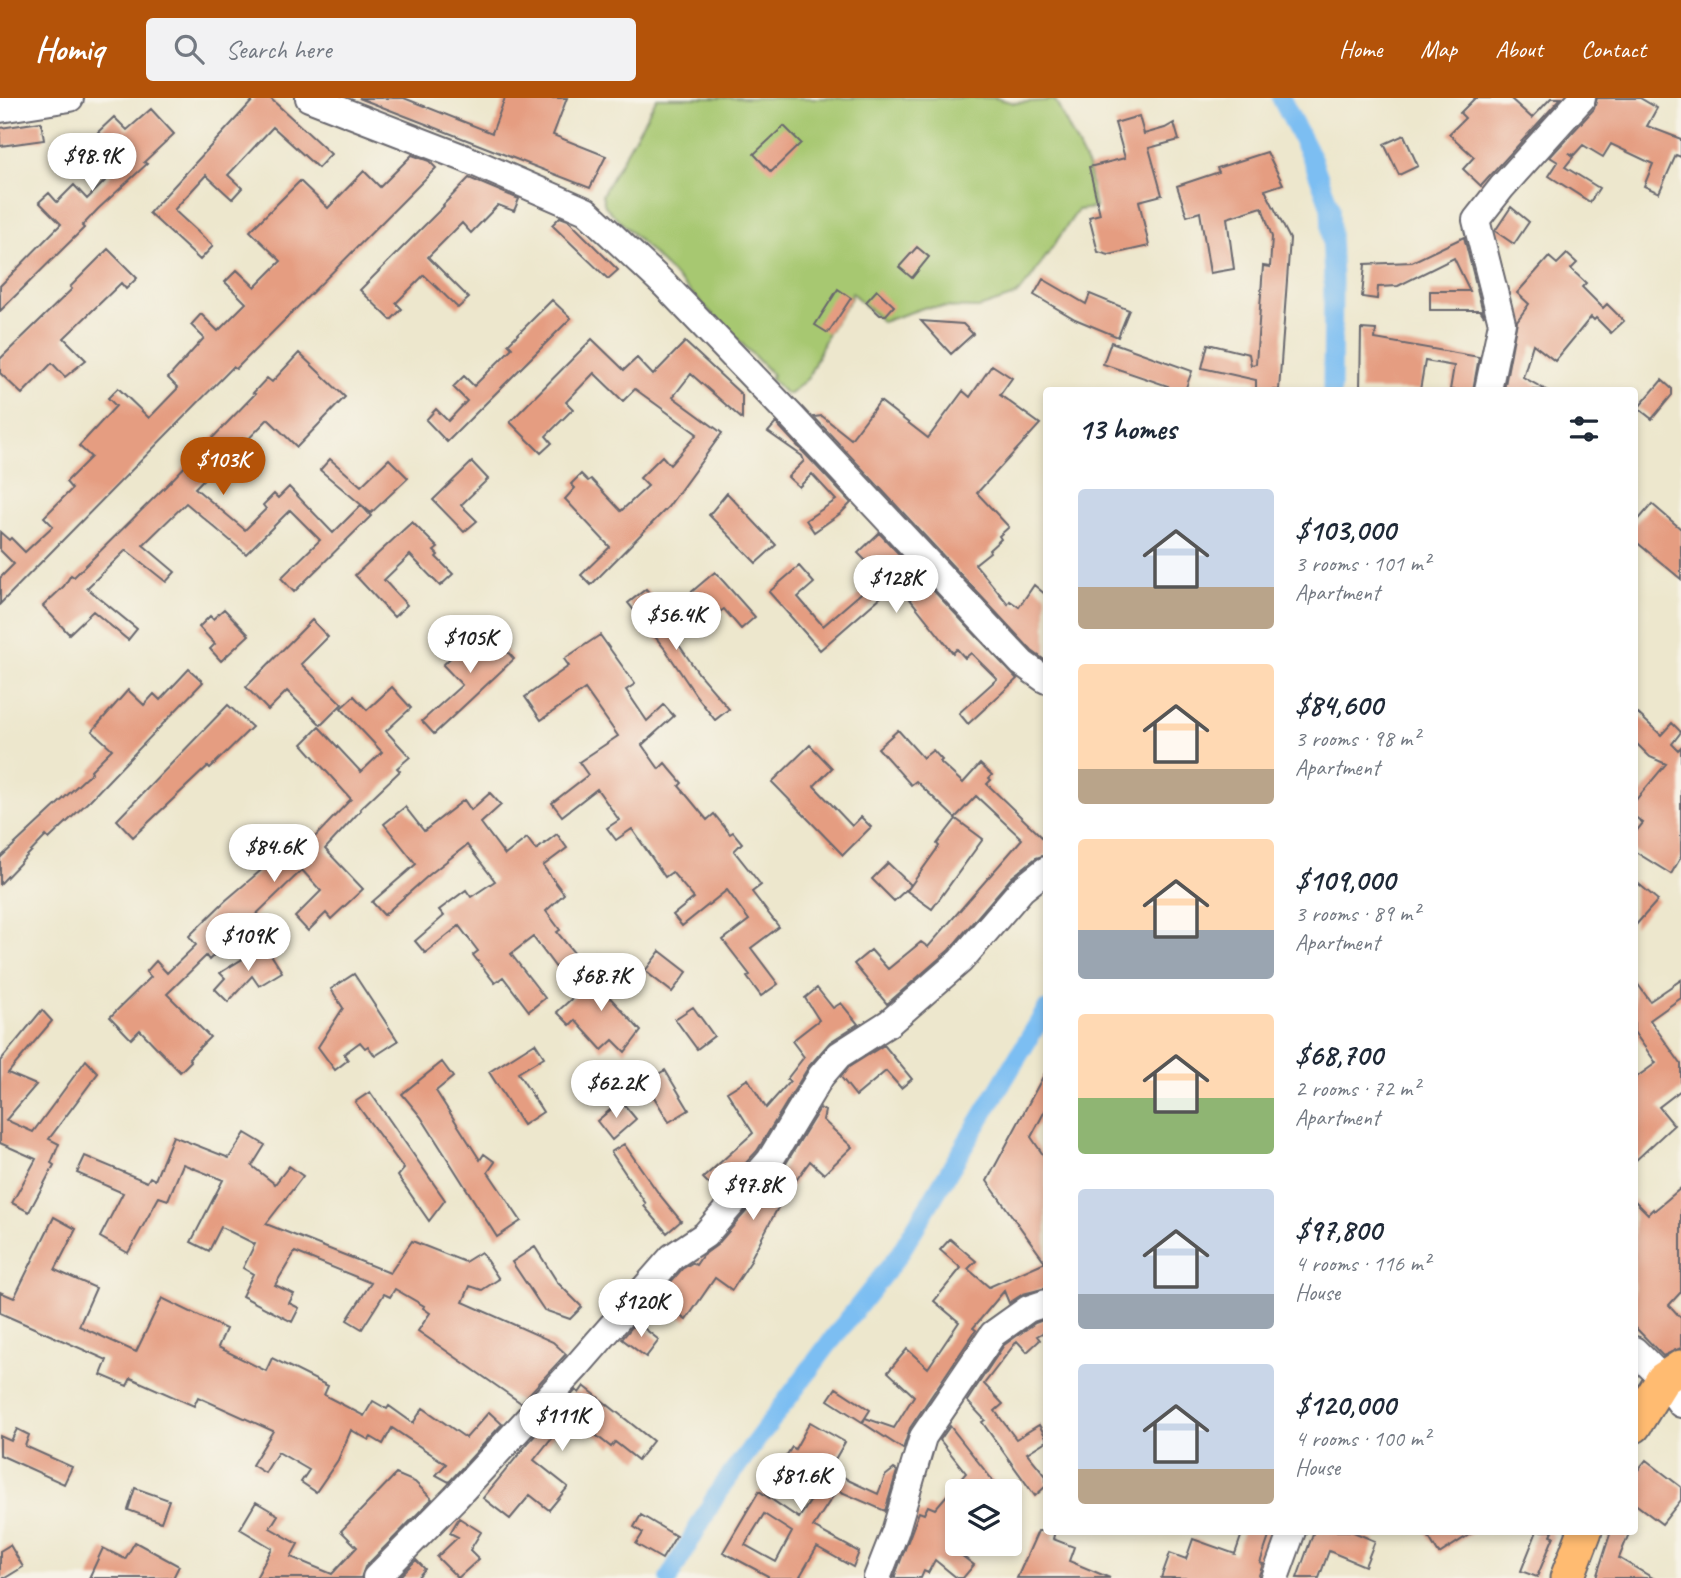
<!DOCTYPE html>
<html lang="en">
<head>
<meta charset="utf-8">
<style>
  :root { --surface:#fff; --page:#f2f2f3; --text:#1f2937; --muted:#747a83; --accent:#b45309 }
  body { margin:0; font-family:Caveat,sans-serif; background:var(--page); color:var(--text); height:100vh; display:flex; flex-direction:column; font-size:26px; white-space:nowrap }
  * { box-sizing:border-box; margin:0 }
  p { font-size:23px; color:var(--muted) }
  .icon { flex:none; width:38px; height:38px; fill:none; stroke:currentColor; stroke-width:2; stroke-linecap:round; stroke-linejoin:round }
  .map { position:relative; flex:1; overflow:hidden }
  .details { position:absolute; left:1043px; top:289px; width:595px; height:1148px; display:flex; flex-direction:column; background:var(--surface); border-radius:7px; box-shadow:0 4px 10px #0003 }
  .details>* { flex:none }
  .tools { position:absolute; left:945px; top:1381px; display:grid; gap:14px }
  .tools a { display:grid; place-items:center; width:77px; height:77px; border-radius:7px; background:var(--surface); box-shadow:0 4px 10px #0003; font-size:35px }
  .price { position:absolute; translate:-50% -60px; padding:0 16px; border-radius:24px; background:#fff; color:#222; font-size:23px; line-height:46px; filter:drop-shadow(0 2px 4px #0008) }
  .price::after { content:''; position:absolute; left:50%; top:42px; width:21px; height:16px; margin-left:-10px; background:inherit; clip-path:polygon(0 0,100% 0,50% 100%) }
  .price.active { background:var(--accent); color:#fff }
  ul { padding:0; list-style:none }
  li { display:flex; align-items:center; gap:21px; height:175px; padding:0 35px }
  li span { display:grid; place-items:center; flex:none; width:196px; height:140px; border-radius:7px; color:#555 }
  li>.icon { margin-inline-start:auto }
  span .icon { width:84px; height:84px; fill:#fffc; stroke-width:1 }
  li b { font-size:30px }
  h2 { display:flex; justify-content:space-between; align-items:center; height:84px; padding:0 35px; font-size:30px }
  header { display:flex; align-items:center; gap:42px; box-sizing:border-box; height:98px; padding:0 35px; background:var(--accent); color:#fff }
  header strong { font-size:33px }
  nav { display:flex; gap:38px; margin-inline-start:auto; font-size:24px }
  .search { width:490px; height:63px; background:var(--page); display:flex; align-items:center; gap:18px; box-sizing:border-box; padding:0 24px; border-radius:7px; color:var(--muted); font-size:26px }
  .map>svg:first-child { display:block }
  .green { fill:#a7c871; stroke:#647556; stroke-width:2 }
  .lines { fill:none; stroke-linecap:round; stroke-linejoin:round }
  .canal { stroke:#7cbef2; stroke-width:19 }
  .building { fill:#e59d81; fill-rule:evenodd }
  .minor-casing { stroke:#69676e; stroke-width:30 }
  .major-casing { stroke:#69676e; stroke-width:37 }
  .minor { stroke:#fff; stroke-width:26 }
  .major { stroke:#ffbb71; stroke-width:33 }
</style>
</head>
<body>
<header>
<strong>Homiq</strong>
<div class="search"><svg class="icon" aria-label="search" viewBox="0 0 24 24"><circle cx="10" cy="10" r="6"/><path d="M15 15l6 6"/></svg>Search here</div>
<nav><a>Home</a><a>Map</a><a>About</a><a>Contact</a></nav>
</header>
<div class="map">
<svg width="1681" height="1480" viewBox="0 0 1681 1480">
  <rect width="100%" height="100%" fill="#f7f3e8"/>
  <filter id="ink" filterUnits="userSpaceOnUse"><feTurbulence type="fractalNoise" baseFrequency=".0143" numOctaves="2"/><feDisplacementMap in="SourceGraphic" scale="14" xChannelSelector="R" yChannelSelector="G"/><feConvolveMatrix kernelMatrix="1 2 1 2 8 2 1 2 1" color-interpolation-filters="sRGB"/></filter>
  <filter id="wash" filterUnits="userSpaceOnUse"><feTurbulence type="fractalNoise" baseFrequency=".00686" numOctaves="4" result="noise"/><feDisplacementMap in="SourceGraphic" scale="28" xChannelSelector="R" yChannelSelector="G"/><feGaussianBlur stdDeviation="1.57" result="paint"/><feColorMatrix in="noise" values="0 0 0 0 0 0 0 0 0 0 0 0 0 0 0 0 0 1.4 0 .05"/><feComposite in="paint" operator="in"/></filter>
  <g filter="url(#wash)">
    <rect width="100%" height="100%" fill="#ede7cd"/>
    <path class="green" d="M657 0H995L1015 5 1055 2 1088 69 1095 110 1078 112 1029 183 1015 198 979 210 926 209 882 224 852 195 850 198 851 200 828 235 808 280 790 296H786L770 280 773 277 605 108 602 97Z"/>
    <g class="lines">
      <path class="canal" d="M1281 0 1313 63 1330 109 1333 183 1332 292
        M669 1480 718 1394 827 1248 898 1158 1046 912"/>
    </g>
    <g id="blocks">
      <path class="building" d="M255 0H270L331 56 318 70 273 29 228 77 242 90 232 101 206 77 174 112 213 148 200 162 149 115Z
        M359 0H404L492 35 505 0H567L553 37 606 58 590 90Z
        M1475 0H1510L1532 20 1551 0H1561L1481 88 1463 71 1474 59 1449 36 1465 20 1460 15Z
        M1597 0H1640L1657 10 1647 28 1681 41V59L1676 57 1659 95 1644 88 1653 66 1611 46 1603 59 1583 47 1574 57 1569 55 1573 59 1565 69 1599 90 1590 104 1549 78 1558 64 1550 59 1594 11Z
        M151 11 174 36 144 64 147 66 98 111 82 128 84 130 0 213V188L61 126 39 104 49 95 57 104 74 87 87 101 112 76 91 55 105 41 98 34 114 19 127 32Z
        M1139 18 1144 36 1165 30 1174 25 1179 42 1149 50 1162 97 1139 103 1149 148 1109 157 1098 154 1089 119 1100 116 1089 69 1125 60 1115 25Z
        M41 24 44 42 0 48V30Z
        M784 28 801 45 771 74 754 56Z
        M1404 37 1418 68 1399 77 1384 46Z
        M1267 54 1283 86 1265 92 1290 141 1279 292H1256V282L1202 270 1208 246 1249 256 1251 267 1256 266 1263 168 1270 169 1272 139 1262 109 1227 120 1234 171 1210 175 1200 114 1187 118 1177 88 1219 74 1217 70Z
        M412 57 429 63 436 70 236 271 233 269 0 506V480L14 466 0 452V434L9 442 11 440 25 454 53 428 44 419 72 391 66 384 91 359 79 348 116 308 108 300 118 290 149 320 178 290 168 280 204 240 191 227 201 216 218 233 246 205 225 184 237 172 255 189 281 163 250 133 300 83 328 110 364 73 380 89Z
        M469 80 519 101 514 113 498 107 471 135 462 125 428 159 469 200 458 210 424 177 396 205 402 211 391 222 360 192 444 108 443 107Z
        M1511 109 1529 124 1514 146 1495 133Z
        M560 119 568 122 618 172 608 181 552 127Z
        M1464 139 1484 218 1480 212H1430V193H1470L1454 160 1398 188 1378 189 1377 201 1362 199 1365 166 1412 164Z
        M917 149 929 159 912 180 899 169Z
        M108 151 137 180 126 191 121 185 64 240 86 262 65 279 52 265 22 296 0 275V261L72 191 70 189Z
        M1567 156 1577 165 1571 171 1586 185 1582 189 1603 210 1607 206 1624 223 1611 235 1596 220 1594 222 1591 219 1555 263 1533 246 1523 279 1546 292H1504L1517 223 1529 206 1517 195 1549 159 1557 166Z
        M1043 181 1086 206 1090 196 1129 212 1118 239 1075 221 1034 197Z
        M838 191 851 200 828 235 815 227Z
        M877 192 894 208 886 217H880L866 204Z
        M552 202 571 220 447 344 426 322 436 311 448 323 467 303 453 289 464 278 474 288 512 250 508 246Z
        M921 223 963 226 973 236 951 256Z
        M1361 231 1376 232 1375 241 1479 259 1473 292H1450L1454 268 1425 263 1420 292H1360Z
        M592 241 624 272 637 260 653 277 685 244 742 297V321L691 276 673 299 722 335 668 409 591 487 581 477 610 449 565 401 575 390 571 386 581 376 588 383 591 381 621 413 648 388 640 380 662 358 670 367 697 336 635 291 623 303 594 275 566 304 573 311 546 338 552 345 541 355 510 324Z
        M1111 244 1192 273 1185 292H1166L1168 288 1103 266Z
        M299 255 345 299 297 349 268 321 223 367 220 364 195 390 245 432 266 411 263 407 274 396 278 400 289 389 333 435 361 407 371 418 294 494 281 480 320 442 290 412 246 456 186 405 143 447 175 474 166 484 126 452 87 490 137 531 128 542 93 513 69 536 43 508 64 488 71 477 74 479 166 388 255 296 253 295 267 280 272 284Z
        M992 267 1012 280 1000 297 1040 326 977 395 1009 429 999 438 1001 441 989 452 990 454 975 466 1008 506 1010 503 1019 509 1034 487 1046 497V563L1032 553 814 319 822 318 851 341 880 303 928 340 963 293 970 299Z
        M1662 282 1672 291V297L1652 321 1638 310Z
        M776 325 851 405 841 415 814 434 806 422 836 402 812 376 799 389 788 379 804 363 802 358 768 334Z
        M330 361 361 388 389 361 408 380 371 415 320 372Z
        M472 364 488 381 461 407 477 423 464 434 433 402Z
        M727 395 776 447 756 465 709 417Z
        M1652 406 1681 431V481L1634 442V427Z
        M412 424 438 450 434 453 438 457 436 459 453 476 440 488 410 457 384 482 407 507 394 519 355 477Z
        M879 435 1017 581 968 626 959 615 997 581 971 555 965 560 957 551 953 555 897 485 820 552 769 494 799 468 814 485 798 499 823 528 881 478 858 455Z
        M715 474 755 519 741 531 724 511 718 515 711 507 704 513 689 496Z
        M646 491 669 519 663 524 699 576 729 611 715 622 695 596 665 551 628 505Z
        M224 511 249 537 221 563 210 551 215 546 199 529 210 518 213 521Z
        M312 522 328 539 301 566 342 606 321 627 287 593 268 612 246 589Z
        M484 528 514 561 434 636 422 623 462 587 443 567Z
        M600 537 635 586 626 592 647 623 664 607 674 618 642 647 659 671 665 665 682 685 679 688 707 722 714 716 730 736 733 734 742 745 734 753 761 787 752 794 779 829 751 850 778 886 761 898 747 879 750 877 723 842 749 822 727 792 682 828 673 817 694 800 672 774 665 779 632 731 616 742 607 730 619 722 597 691 562 718 552 705 588 677 579 664 618 638 585 591 541 622 525 599 569 568 564 561Z
        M189 571 203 584 90 702 49 741 46 738 0 786V760L92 674 91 672 112 651 92 633 128 592 144 607 154 596 160 602Z
        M392 589 411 610 386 633 410 659 397 670 400 673 360 711 361 712 325 751 363 791 331 821 326 815 308 833 295 819 321 793 302 772 209 862 206 858 167 896 210 939 189 960 191 963 180 974 140 932 131 941 110 919 151 879 146 874 156 863 167 875 196 847 189 838 225 803 266 768 273 775 311 738 313 741 351 701 302 646 319 629 361 674 382 654 341 610 354 598 367 612Z
        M228 607 252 629 210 670 208 668 133 739 117 722Z
        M1634 612 1661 637 1672 625 1681 634 1672 646 1678 652 1681 649V759L1671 776 1634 753V736L1643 725 1634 718V704L1666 666 1650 659 1634 643Z
        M898 632 923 660 933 652 942 662 940 664 963 685 980 666 992 677 989 680 991 682 987 686 1046 743V757L1036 760 1012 779 949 852 887 906 854 866 871 852 888 871 921 844 928 849 1022 741 976 698 955 720 916 683 911 687 878 650Z
        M810 647 832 670 814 688 852 728 861 719 871 729 843 757 772 684Z
        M490 695 501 707 481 725 505 757 527 740 536 752 557 736 567 750 543 768 564 796 546 813 560 832 557 834 579 861 560 875 533 839 511 856 545 900 529 913 503 879 495 885 473 857 478 853 459 828 425 855 415 843 444 818 439 812 466 792 471 799 495 783 467 747 429 777 384 817 372 804 416 766 384 726 405 709 424 733 464 702 471 712Z
        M956 721 983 741 932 811 907 793 939 748 937 746Z
        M888 765 911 787 894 803 872 781Z
        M1634 782 1658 802 1634 829Z
        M265 847 282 874 259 888 252 878 228 904 215 891 225 880 220 875Z
        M660 853 687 874 672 894 645 873Z
        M616 860 623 867 602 891 641 933 625 954 613 942 602 952 575 922 570 927 557 914Z
        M354 876 398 943 375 958 368 948 365 950 360 944 344 956 348 962 335 972 318 949 343 910 331 891Z
        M1634 881 1650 903 1681 882V900L1650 922 1681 966V992L1659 1009 1674 1027 1634 1064V981L1656 965 1634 934Z
        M817 890 833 910 841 905 858 926 830 944 809 968 757 1053 718 1095 703 1080 753 1035 727 994 748 981 766 1010 790 983 787 981 804 959 792 943 819 922 805 900Z
        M693 909 714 938 697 951 675 921Z
        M42 912 52 923 8 975 36 987 6 1022 33 1034 86 962 98 975 49 1041 59 1046 51 1065 54 1067 29 1114 12 1105 36 1061 0 1045V963Z
        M535 945 544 959 518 975 543 1014 523 1027 489 974Z
        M884 947 912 981 901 990 886 973 856 998 841 979 849 969Z
        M442 964 453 979 436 993 480 1062 484 1056 495 1064 488 1074 521 1123 497 1139 421 1019 402 996Z
        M665 972 689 1012 669 1024 645 984Z
        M1046 973V1011L1031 1039 1046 1061V1190L1023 1196 1009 1205 1004 1193 973 1230 976 1232 910 1330 903 1351 863 1325 865 1320 862 1324 828 1302 836 1290 870 1312 865 1320 894 1330 914 1298 888 1274 907 1251 928 1270 959 1224 934 1203 961 1170 940 1152 950 1141 976 1163 968 1171 989 1189 1045 1164 987 1083Z
        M370 994 445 1102 429 1123 398 1078 404 1071 355 1004Z
        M621 1003 636 1021 612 1042 597 1023Z
        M820 1010 825 1013 823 1022 852 1049 824 1076 810 1063 782 1102 750 1162 751 1163 732 1192 715 1180 686 1222 656 1201 682 1171 692 1165 696 1167 702 1158 717 1147 782 1072Z
        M245 1035 265 1047 252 1068 275 1086 289 1068 303 1078 266 1126 390 1175 412 1143 465 1164 481 1154 499 1181 482 1192 470 1188 463 1204 553 1244 566 1256 521 1305 418 1233 430 1215 423 1210 424 1208 395 1191 390 1199 384 1196 362 1231 347 1222 371 1185 295 1154 275 1187 294 1196 289 1205 299 1210 292 1224 242 1198 253 1176 243 1170 255 1146 221 1129 209 1153 191 1144 223 1082 183 1066 168 1102 159 1099 128 1155 100 1139 123 1095 77 1075 85 1058 147 1084 150 1079 155 1082 173 1038 229 1060Z
        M624 1046 659 1096 681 1123 667 1135 644 1108 646 1106 611 1054Z
        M1681 1090V1194L1669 1207 1681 1220V1250L1663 1258 1634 1228V1102L1648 1116 1653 1111 1654 1113Z
        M54 1119 76 1131 55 1172 96 1190 79 1228 136 1254 162 1200 226 1231 218 1249 266 1273 272 1260 328 1288 324 1297 364 1318 373 1303 387 1311 389 1308 413 1325 423 1310 466 1340 489 1314 502 1326 449 1384 436 1377 446 1366 392 1330 383 1346 371 1339 369 1342 351 1332 338 1362 316 1394 301 1384 309 1372 278 1354 265 1375 252 1367 273 1333 198 1299 194 1308 131 1280 127 1288 101 1277 107 1262 0 1215V1194L14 1200Z
        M535 1149 558 1185 582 1209 570 1221 544 1212 512 1164Z
        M1046 1221V1233L1037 1238 1040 1242 1027 1254 1017 1243 984 1286 1003 1306 995 1313 1016 1341 1039 1327 1046 1339V1343L1027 1355 1046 1378V1388L1035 1398 982 1324 985 1322 967 1303 1004 1247 1035 1225Z
        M636 1224 659 1242 646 1259 622 1241Z
        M584 1288 653 1343 638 1362 615 1344 611 1349 570 1317 534 1362 568 1389 549 1412 530 1397 510 1421 483 1400 528 1345 576 1292 579 1295Z
        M810 1324 845 1344 830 1370 850 1383 878 1396 885 1378 894 1371 897 1373 885 1413 837 1392 813 1429 859 1454 853 1469 817 1449 800 1478 804 1480H767L768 1478 723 1454 759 1393 799 1420 817 1393 781 1366 792 1349 795 1351ZM764 1416 792 1434 776 1464 745 1447Z
        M950 1328 1001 1393H957V1454L974 1467 963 1480H957L935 1462 928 1475 924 1473 921 1480H894L919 1414 924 1416 928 1408 935 1411 966 1375 940 1342Z
        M17 1331 29 1337 25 1348 72 1369 64 1386 0 1357V1338L11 1343Z
        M1646 1362 1681 1389V1402L1662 1426 1634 1405V1377Z
        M396 1376 415 1384 432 1401 365 1469 361 1480H256L272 1450 240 1431 256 1404 278 1417 270 1430 298 1446 291 1459 332 1476 357 1449 341 1433Z
        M135 1390 169 1402 161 1424 128 1412Z
        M641 1417 676 1438 662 1461 636 1446 643 1435 634 1429Z
        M459 1420 481 1434 470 1452 479 1461 458 1480 437 1459 458 1439 450 1435Z
        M1038 1433H1055L1053 1441 1074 1449 1069 1463 1110 1480H1017Z
        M1243 1433H1271L1260 1465 1263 1466 1258 1480H1161L1170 1455 1186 1461 1193 1441 1235 1456Z
        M1314 1433H1351L1375 1443 1365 1468 1329 1453 1319 1480H1297Z
        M1425 1433H1475L1439 1456Z
        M1537 1433H1553L1551 1437 1554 1438 1537 1479 1521 1473Z
        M1611 1433H1630L1619 1460 1653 1480H1596Z
        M135 1444 179 1468 173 1480H89L103 1450 125 1461Z
        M10 1447 23 1469 5 1480H0V1453Z
        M416 1462 425 1471 417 1480H398Z"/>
    </g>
  </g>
  <g filter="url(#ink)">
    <use href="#blocks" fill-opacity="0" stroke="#69676e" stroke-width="2"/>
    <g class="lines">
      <defs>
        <path id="minor" d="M309 0 464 60 586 113 665 187 791 318 1022 565 1046 582
          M0 11 70 0
          M1488 292 1502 225 1476 122 1502 89 1582 0
          M1634 1252 1663 1281 1681 1306
          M376 1480 455 1400 577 1268 672 1159 705 1137 770 1062 821 978 839 957 889 925 960 863 1022 791 1046 772
          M877 1480 895 1434 923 1339 993 1236 1028 1211 1046 1205
          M1275 1480 1292 1433"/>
        <path id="major" d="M1634 1328 1663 1281 1681 1269
          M1567 1480 1585 1433"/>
      </defs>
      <use href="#minor" class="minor-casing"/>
      <use href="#major" class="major-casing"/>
      <use href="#minor" class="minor"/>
      <use href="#major" class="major"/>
    </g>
  </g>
</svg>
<div class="tools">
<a><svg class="icon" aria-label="layers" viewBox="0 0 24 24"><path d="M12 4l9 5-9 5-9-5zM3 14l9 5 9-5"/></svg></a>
</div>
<b class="price" style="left:92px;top:95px">$98.9K</b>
<b class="price active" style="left:223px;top:399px">$103K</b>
<b class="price" style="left:896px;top:517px">$128K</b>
<b class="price" style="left:676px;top:554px">$56.4K</b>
<b class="price" style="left:470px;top:577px">$105K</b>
<b class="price" style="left:274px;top:786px">$84.6K</b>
<b class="price" style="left:248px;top:875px">$109K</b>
<b class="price" style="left:601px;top:915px">$68.7K</b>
<b class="price" style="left:616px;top:1022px">$62.2K</b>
<b class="price" style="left:753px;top:1124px">$97.8K</b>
<b class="price" style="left:641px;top:1241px">$120K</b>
<b class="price" style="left:562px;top:1355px">$111K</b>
<b class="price" style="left:801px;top:1415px">$81.6K</b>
<section class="details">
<h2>13 homes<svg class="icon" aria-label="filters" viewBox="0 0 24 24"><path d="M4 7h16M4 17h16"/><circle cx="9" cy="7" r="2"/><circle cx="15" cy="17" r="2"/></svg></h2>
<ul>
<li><span style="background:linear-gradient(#c9d6e8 70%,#b9a48a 0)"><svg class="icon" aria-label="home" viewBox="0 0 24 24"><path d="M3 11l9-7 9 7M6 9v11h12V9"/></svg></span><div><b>$103,000</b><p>3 rooms · 101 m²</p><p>Apartment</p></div></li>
<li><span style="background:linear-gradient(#ffd9b3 75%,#b9a48a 0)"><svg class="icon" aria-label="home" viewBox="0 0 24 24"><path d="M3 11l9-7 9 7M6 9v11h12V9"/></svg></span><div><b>$84,600</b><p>3 rooms · 98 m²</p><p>Apartment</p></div></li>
<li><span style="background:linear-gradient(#ffd9b3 65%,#9aa5b1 0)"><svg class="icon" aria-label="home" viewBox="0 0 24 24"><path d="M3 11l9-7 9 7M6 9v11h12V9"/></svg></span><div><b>$109,000</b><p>3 rooms · 89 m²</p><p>Apartment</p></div></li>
<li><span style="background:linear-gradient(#ffd9b3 60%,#8fb573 0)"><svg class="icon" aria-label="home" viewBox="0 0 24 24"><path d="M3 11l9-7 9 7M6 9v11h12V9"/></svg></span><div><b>$68,700</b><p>2 rooms · 72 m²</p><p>Apartment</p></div></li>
<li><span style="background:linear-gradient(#c9d6e8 75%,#9aa5b1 0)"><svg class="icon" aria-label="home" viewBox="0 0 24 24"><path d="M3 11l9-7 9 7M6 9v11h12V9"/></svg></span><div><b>$97,800</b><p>4 rooms · 116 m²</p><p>House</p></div></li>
<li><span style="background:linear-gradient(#c9d6e8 75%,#b9a48a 0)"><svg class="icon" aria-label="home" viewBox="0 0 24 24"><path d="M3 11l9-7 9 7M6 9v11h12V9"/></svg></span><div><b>$120,000</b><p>4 rooms · 100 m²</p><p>House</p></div></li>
</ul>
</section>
</div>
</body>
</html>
